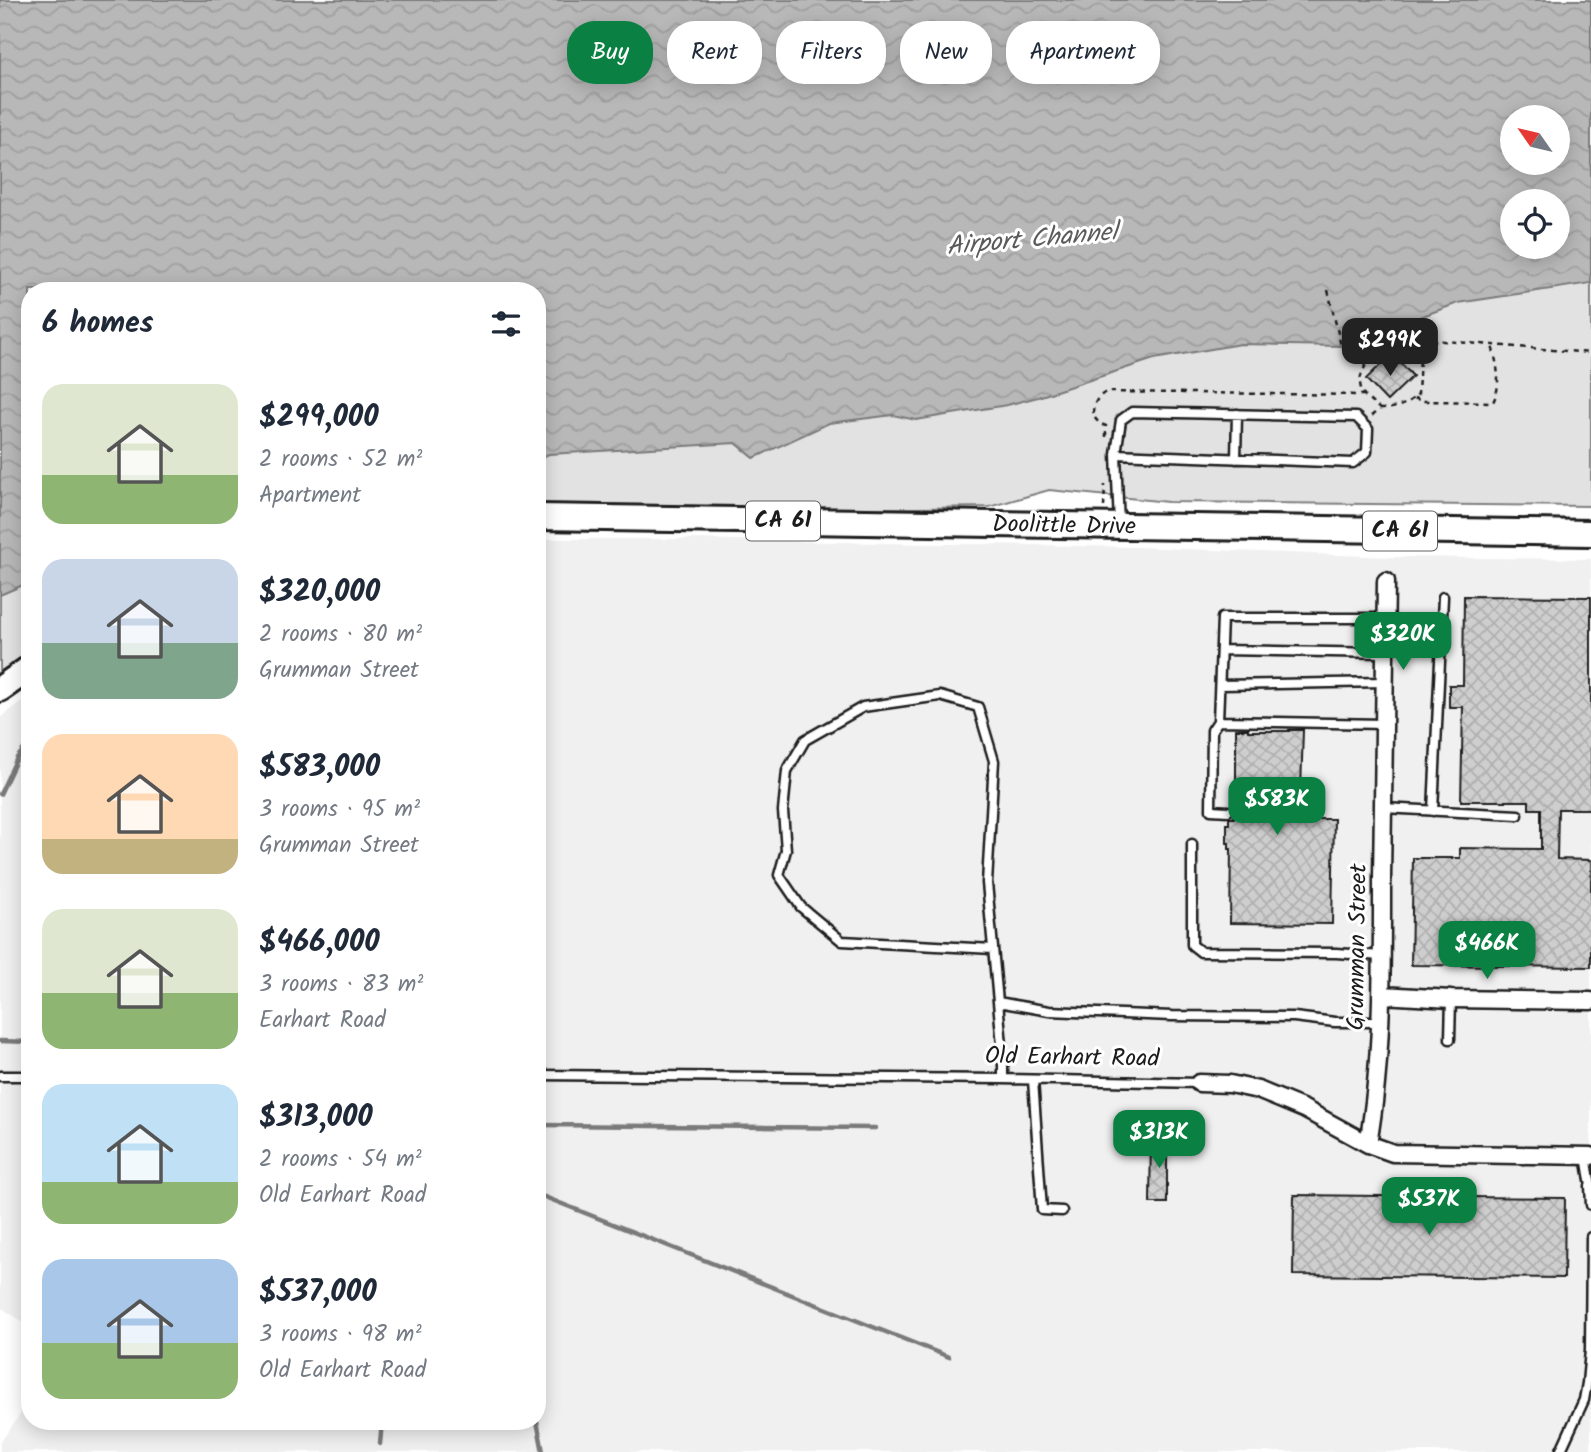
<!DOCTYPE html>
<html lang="en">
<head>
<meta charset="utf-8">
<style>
  :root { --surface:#fff; --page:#f6f6f7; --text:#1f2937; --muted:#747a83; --accent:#0b8043 }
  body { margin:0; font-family:Kalam,sans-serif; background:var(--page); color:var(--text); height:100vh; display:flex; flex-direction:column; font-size:26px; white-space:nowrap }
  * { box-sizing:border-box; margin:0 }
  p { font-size:23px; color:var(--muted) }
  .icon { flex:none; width:38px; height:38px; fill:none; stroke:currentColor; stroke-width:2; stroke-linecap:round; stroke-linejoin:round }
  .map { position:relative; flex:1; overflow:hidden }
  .panel { position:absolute; left:21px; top:282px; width:525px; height:1148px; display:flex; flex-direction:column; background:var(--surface); border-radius:28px; box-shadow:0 4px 18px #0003 }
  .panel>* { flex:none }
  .banner { position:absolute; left:567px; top:21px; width:665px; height:63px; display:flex; gap:14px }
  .needle { width:46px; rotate:304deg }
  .tools { position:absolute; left:1500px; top:105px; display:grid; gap:14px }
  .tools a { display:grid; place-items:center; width:70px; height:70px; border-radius:50%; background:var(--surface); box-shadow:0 4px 18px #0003; font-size:35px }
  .price { position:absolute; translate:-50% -60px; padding:0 16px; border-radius:14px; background:var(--accent); color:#fff; font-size:23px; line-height:46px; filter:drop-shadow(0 2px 4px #0008) }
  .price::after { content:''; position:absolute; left:50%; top:42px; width:21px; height:16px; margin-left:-10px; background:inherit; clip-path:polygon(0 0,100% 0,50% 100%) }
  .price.active { background:#222; color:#fff }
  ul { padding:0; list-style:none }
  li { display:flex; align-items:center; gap:21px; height:175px; padding:0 21px }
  li span { display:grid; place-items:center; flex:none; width:196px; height:140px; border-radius:21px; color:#555 }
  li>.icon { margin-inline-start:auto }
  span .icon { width:84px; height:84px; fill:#fffc; stroke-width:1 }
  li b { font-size:30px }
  h2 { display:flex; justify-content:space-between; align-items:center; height:84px; padding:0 21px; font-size:30px }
  .chip { padding:0 24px; border-radius:28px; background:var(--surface); box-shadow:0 4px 18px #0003; font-size:24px; line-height:63px }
  .chip.active { background:var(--accent); color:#fff }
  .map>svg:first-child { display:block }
  .built { fill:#f0f0f0 }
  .green { fill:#e2e2e2; stroke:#7f7f7f; stroke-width:2; fill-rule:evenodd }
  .water { fill:url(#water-waves); stroke:#7a7a7a; stroke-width:2; fill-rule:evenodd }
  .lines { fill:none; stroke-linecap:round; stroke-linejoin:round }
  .stream { stroke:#7a7a7a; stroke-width:4.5 }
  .building { fill:url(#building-cross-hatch); stroke:#1c1c1c; stroke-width:2 }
  .service-casing { stroke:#1c1c1c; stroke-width:13 }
  .minor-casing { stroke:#1c1c1c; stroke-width:21 }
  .primary-casing { stroke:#1c1c1c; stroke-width:30 }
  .path { stroke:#1c1c1c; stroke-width:2.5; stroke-dasharray:5 5; stroke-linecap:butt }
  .service { stroke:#fff; stroke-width:8 }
  .minor { stroke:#fff; stroke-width:16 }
  .primary { stroke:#fff; stroke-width:24 }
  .labels { text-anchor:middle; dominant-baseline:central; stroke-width:6; stroke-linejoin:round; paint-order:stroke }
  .shield { fill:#fff; stroke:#606060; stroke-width:2 }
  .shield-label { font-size:23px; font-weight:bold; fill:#1c1c1c }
  .street-label { font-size:24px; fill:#1c1c1c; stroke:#fff }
  .water-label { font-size:26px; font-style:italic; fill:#5a5a5a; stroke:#fff }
</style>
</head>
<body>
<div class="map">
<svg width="1591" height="1452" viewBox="0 0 1591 1452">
  <defs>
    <pattern id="water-waves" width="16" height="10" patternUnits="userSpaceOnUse" patternTransform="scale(1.75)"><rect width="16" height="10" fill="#b8b8b8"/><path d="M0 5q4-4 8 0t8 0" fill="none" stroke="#9e9e9e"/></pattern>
    <pattern id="building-cross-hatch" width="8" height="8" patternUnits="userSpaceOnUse" patternTransform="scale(1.75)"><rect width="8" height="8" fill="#cecece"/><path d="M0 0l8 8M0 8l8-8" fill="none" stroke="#b0b0b0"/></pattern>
  </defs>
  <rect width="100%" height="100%" fill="#fff"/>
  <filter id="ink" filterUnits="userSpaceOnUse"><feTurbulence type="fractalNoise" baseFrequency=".0143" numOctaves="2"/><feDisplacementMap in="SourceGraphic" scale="14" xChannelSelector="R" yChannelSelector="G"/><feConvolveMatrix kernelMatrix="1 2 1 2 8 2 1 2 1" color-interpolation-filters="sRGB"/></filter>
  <g filter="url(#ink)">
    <path class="built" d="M537 539H693L929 544H982L1136 547 1390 557 1591 559V1452H0V1443L30 1400V1421H537Z
      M30 695V1326L0 1307V718Z"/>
    <path class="green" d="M0 0H1591V506L1168 502 1049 490 989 507 844 509 537 506V290H30V653L0 672ZM1512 117H1558V163H1512ZM1512 201H1558V247H1512Z"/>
    <path class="water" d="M0 0H1591V283L1458 303 1341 346 1240 344 1154 359 1038 397 1007 405 916 420 893 415 829 423 754 458 736 443 549 454 537 459V290H30V582L0 595ZM1512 117H1558V163H1512ZM1512 201H1558V247H1512Z"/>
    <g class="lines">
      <path class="stream" d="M0 794 17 758 30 742
        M0 1041 30 1042
        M537 1125 875 1128
        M537 1194 949 1357
        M537 1421 543 1452
        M380 1444 382 1421"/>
    </g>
    <path class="building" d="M1392 354 1413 376 1387 401 1366 379Z
      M1464 596 1591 597V809H1558L1557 859 1591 860V967L1411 965 1413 858H1460V848L1541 849V809H1529V801H1461L1463 707H1449V685H1463Z
      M1236 729H1248V731H1289V730H1303L1301 790H1302V819H1334L1332 924 1230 923 1231 849H1229V843H1227V824H1229V818H1234L1236 790Z
      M1151 1136H1167V1203H1150Z
      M1294 1195 1565 1198 1564 1278 1293 1275Z"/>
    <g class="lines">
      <defs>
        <path id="service" d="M1116 454 1353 463 1367 452 1368 429 1356 417 1132 412 1121 420 1116 454 1119 525
          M1236 459 1237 414
          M1221 650 1384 653
          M1220 685 1385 682
          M1218 721 1222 618H1386
          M1383 808 1518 815
          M1228 811 1211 810 1212 730 1218 721 1384 724
          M1433 811 1443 597
          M1192 844V945L1201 952 1336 953 1382 956
          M993 949 842 941 801 907 779 875 786 850 783 811 787 771 805 740 863 707 940 696 978 707 994 761 987 883 1003 1056V1079
          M998 1002 1049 1011 1172 1016 1294 1017 1335 1022H1381
          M1450 1039 1451 999
          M537 1075 1003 1079 1199 1083
          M0 1076H30
          M1033 1080 1042 1210 1062 1211
          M1586 1156 1591 1186
          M1590 1186 1591 1205
          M1560 1452 1584 1400 1587 1383 1590 1350 1591 1237"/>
        <path id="minor" d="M1382 995 1451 999 1591 1001
          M1199 1083 1230 1084 1258 1090 1304 1109 1368 1144 1393 1153 1591 1156
          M1368 1144C1383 1057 1382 967 1382 879 1383 780 1384 681 1386 581"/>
        <path id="primary" d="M537 517 1591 533
          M0 689 30 668"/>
      </defs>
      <use href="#service" class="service-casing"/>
      <use href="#minor" class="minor-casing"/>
      <use href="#primary" class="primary-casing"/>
      <path class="path" d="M1328 290 1341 346
        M1414 398 1422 401 1493 402C1502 386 1497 362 1492 346
        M1380 409C1395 409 1407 405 1418 394L1421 339
        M1371 416 1380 409C1360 395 1354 385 1367 363 1377 347 1389 341 1407 338L1591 353
        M1106 437V426C1087 420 1091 400 1106 392L1364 395
        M1104 507 1105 485"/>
      <use href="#service" class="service"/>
      <use href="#minor" class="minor"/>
      <use href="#primary" class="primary"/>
    </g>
  </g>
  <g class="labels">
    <g class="shield">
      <rect x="746" y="501.5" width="74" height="39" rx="5"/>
      <rect x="1363" y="511.5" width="74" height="39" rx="5"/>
    </g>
    <g class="shield-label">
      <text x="783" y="521">CA 61</text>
      <text x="1400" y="531">CA 61</text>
    </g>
    <g class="street-label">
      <text transform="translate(1064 526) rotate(1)">Doolittle Drive</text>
      <text transform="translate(1358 947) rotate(-89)">Grumman Street</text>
      <text transform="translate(1072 1058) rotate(1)">Old Earhart Road</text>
    </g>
    <g class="water-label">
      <text transform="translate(1032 240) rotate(-5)">Airport Channel</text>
    </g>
  </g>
</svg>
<div class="tools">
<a><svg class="needle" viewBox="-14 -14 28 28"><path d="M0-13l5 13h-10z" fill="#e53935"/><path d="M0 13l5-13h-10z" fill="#747a83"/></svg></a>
<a><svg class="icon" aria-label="locate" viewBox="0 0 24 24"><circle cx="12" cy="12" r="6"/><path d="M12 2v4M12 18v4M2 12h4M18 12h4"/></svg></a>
</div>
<b class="price active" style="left:1390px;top:378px">$299K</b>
<b class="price" style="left:1403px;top:672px">$320K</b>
<b class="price" style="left:1277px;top:837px">$583K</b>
<b class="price" style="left:1487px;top:981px">$466K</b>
<b class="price" style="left:1159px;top:1170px">$313K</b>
<b class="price" style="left:1429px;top:1237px">$537K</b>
<div class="banner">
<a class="chip active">Buy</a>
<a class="chip">Rent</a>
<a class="chip">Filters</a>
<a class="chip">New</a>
<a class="chip">Apartment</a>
</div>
<section class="panel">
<h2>6 homes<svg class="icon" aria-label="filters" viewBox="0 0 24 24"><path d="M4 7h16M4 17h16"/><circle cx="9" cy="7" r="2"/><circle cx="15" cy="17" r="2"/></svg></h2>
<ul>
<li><span style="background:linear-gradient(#dfe7d0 65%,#8fb573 0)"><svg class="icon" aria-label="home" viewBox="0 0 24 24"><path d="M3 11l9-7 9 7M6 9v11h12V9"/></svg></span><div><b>$299,000</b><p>2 rooms · 52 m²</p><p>Apartment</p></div></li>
<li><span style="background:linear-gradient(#c9d6e8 60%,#7fa58c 0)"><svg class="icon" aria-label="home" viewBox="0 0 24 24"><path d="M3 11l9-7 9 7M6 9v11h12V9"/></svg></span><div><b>$320,000</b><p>2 rooms · 80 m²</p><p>Grumman Street</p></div></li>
<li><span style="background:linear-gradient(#ffd9b3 75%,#c2b280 0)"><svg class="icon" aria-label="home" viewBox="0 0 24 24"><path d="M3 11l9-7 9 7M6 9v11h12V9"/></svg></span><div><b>$583,000</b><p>3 rooms · 95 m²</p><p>Grumman Street</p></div></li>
<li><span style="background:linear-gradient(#dfe7d0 60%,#8fb573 0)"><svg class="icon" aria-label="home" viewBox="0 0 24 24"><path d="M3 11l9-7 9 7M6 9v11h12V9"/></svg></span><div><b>$466,000</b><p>3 rooms · 83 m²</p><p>Earhart Road</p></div></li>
<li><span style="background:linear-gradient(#bfe0f5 70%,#8fb573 0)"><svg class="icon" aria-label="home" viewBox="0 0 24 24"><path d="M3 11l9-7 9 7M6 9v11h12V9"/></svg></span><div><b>$313,000</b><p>2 rooms · 54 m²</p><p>Old Earhart Road</p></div></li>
<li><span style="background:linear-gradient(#a9c7e8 60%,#8fb573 0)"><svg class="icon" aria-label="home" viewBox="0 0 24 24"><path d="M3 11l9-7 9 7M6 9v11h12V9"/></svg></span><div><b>$537,000</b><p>3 rooms · 98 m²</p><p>Old Earhart Road</p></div></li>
</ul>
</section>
</div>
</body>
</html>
